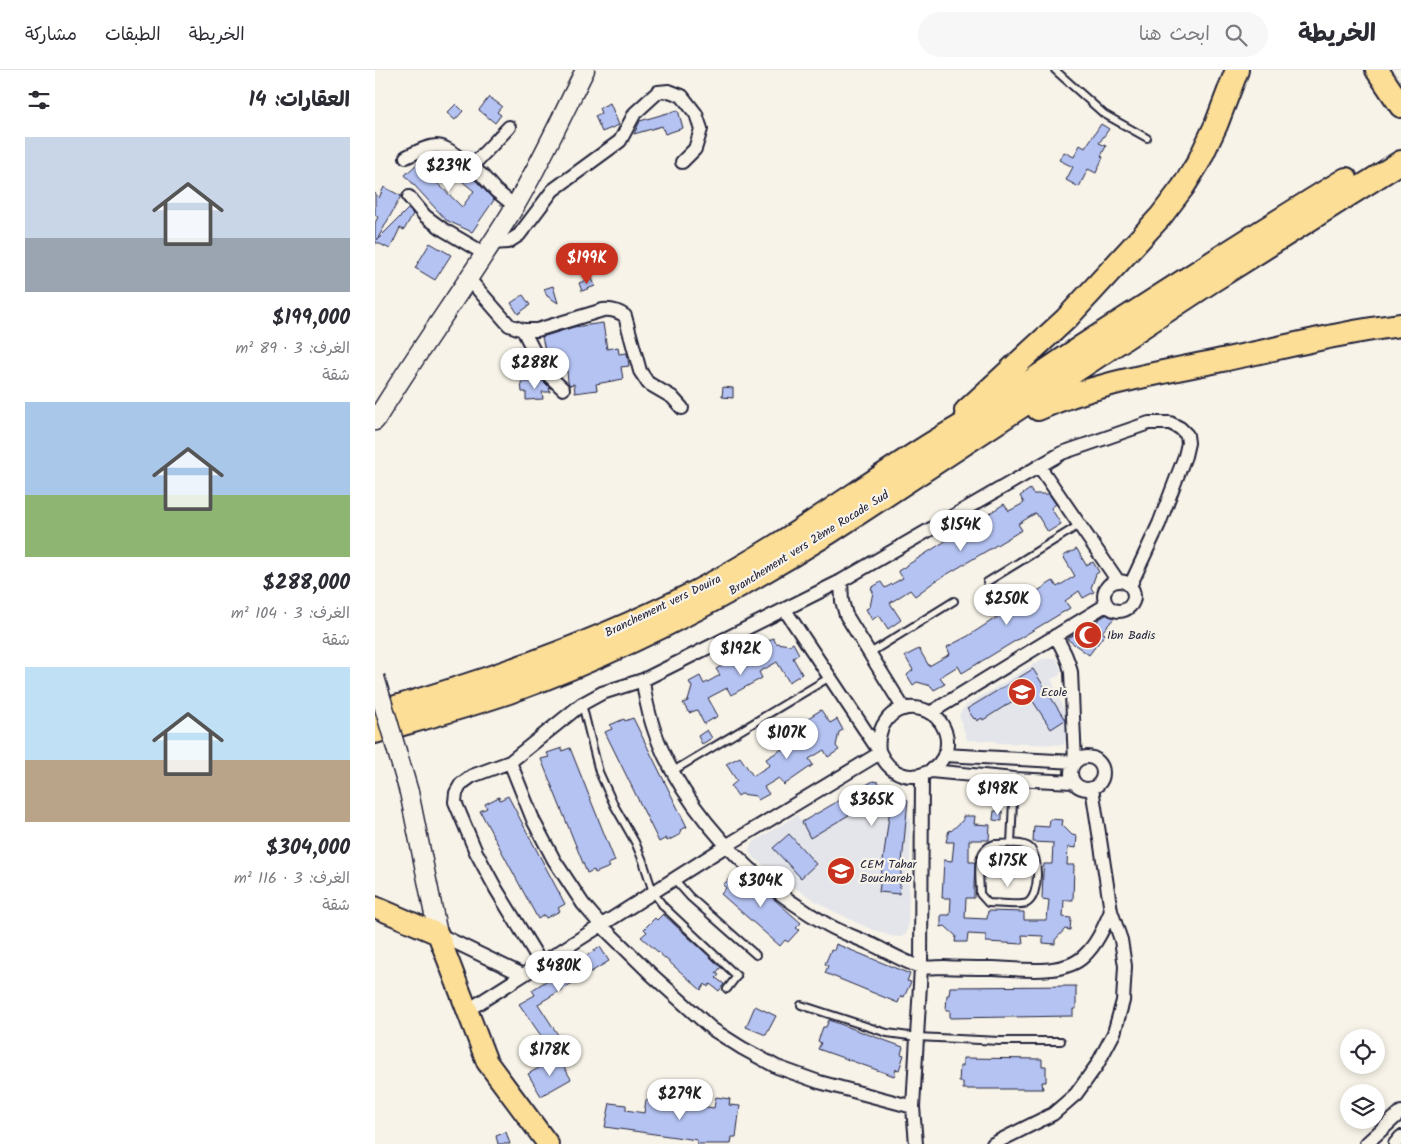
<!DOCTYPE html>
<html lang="ar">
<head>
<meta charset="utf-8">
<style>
  :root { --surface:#fff; --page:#f7f7f7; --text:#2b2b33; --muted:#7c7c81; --line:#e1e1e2; --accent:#c8321e }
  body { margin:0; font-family:Kalam,"Playpen Sans Arabic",sans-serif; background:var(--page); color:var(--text); direction:rtl; height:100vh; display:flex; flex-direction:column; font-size:19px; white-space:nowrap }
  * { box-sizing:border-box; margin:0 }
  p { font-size:16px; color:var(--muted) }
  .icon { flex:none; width:28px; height:28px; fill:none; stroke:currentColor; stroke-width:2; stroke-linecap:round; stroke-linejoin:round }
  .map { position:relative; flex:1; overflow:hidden; direction:ltr }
  .drawer { display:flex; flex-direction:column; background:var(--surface); width:375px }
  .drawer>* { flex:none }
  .fabs { position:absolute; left:965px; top:959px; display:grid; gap:10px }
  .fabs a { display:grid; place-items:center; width:45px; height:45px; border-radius:50%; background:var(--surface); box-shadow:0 2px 8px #0003; font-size:25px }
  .price { position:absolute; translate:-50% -42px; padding:0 11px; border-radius:18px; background:#fff; color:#222; font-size:16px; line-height:32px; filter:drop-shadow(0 1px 2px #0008) }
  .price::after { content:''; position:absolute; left:50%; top:30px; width:15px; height:11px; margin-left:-8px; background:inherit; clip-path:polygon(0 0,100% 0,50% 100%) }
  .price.selected { background:var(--accent); color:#fff }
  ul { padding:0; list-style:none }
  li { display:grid; align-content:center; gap:10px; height:265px; padding:0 25px }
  li span { display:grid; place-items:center; height:155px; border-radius:0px; color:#555 }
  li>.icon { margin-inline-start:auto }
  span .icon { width:90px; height:90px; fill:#fffc; stroke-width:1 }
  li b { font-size:21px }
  h2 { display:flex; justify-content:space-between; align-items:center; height:60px; padding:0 25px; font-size:21px }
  header { display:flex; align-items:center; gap:30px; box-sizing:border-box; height:70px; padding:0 25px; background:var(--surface); border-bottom:1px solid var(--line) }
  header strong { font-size:24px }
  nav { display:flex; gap:28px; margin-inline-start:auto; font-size:18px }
  .search { width:350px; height:45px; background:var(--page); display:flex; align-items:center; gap:12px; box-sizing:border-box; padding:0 18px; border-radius:28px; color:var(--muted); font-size:19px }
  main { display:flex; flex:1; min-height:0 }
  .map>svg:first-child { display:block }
  .built { fill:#e3e5eb }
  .building { fill:#b5c3f3; stroke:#22223b }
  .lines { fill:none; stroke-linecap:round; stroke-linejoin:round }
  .service-casing { stroke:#22223b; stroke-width:10 }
  .minor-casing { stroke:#22223b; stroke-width:16 }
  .secondary-casing { stroke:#22223b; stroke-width:21 }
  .primary-casing { stroke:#22223b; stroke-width:24 }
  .motorway-casing { stroke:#22223b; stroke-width:26 }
  .service { stroke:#f7f3e8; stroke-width:6 }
  .minor { stroke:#f7f3e8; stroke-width:12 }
  .secondary { stroke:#f7f3e8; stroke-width:18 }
  .primary { stroke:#fcde96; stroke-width:20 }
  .motorway { stroke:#fcde96; stroke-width:22 }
  .secondary-bridge-casing { stroke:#22223b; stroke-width:21; stroke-linecap:butt }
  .secondary-bridge { stroke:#f7f3e8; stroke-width:18 }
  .labels { text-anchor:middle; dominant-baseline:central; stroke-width:4.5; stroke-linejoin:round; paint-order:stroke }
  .street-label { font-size:12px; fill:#22223b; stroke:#f7f3e8 }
  .poi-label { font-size:12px; fill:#22223b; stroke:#f7f3e8; text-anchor:start }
</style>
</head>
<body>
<header>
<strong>الخريطة</strong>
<div class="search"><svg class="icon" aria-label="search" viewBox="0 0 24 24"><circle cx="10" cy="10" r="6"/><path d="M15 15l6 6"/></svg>ابحث هنا</div>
<nav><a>الخريطة</a><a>الطبقات</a><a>مشاركة</a></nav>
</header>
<main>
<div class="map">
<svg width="1026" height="1074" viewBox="0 0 1026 1074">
  <rect width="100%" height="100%" fill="#f7f3e8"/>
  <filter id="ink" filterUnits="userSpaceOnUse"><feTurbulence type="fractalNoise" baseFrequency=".02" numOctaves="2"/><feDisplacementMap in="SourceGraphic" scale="10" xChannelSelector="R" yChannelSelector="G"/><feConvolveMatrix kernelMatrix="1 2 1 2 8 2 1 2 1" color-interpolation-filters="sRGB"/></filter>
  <g filter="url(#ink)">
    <path class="built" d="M681 588 686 600 684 606 676 609 691 645 693 663 691 671 688 675 623 673 618 671 592 670 584 645 590 636 667 589Z
      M498 711 503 712 506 716 512 715 517 716 522 721 524 727 530 728 533 732 532 744H534V748H536L533 855 531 864 526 867 516 866 493 858 452 838 417 816 378 787 374 781 377 773 422 745 427 752Z"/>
    <path class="building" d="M114 27 127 36 122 42 126 45 120 53 104 40Z
      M235 33 244 55 227 62 220 46 226 43 224 38Z
      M81 34 88 41 80 50 72 43Z
      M303 40 308 58 290 64 287 56 259 64 265 51Z
      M726 54 734 59 724 73 731 76 726 86 728 87 721 103 713 99 704 117 691 110 698 97 684 90 689 82 699 87 705 75 710 78Z
      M60 84 68 86 78 94 61 112 87 137 99 121 88 112 94 105 101 111 119 130 97 162 71 150 30 105 44 92 42 91Z
      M9 117 26 126 2 170 33 139 38 144 29 160 25 158 15 179 1 172 0 175V153L3 147 0 145V123L4 128Z
      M55 173 76 185 60 210 40 198Z
      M217 208 220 216 207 221 204 213Z
      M178 216 183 233 172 226 169 219Z
      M148 225 155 235 143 244 136 233Z
      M228 253 232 279 243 277 244 284 252 283 254 296 246 297 248 309 221 314 222 320 200 323 199 314 195 315 193 312 192 301H190V298L179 299 176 296 172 289 167 267 199 257Z
      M168 311 174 317 175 322H167L168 329 151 330V322H147L146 312Z
      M348 317 358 318V328L347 327Z
      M655 419 658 424H674L681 434 676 438 686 454 673 462 661 443 643 454 647 460 559 512 540 526 535 520 515 533 526 550 513 559 504 545 497 550 491 539 495 537 498 522 496 518 506 512 510 518 528 508 523 501 629 434 634 441 649 433 645 426Z
      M702 479 711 495 718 492 724 502 721 504 716 518 719 522 708 528 704 521 690 531 695 538 587 603 583 596 565 607 570 614 559 620 556 616 542 612 538 615 532 605 538 600 530 586 544 579 554 596 575 584 572 577 593 566 678 511 682 517 700 506 688 486Z
      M736 542 741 546 727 562 730 564 714 585 692 569 716 554 719 555 724 549Z
      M398 568 401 573 415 575 418 573 424 584 418 588 427 604 414 612 402 592 384 602 387 608 356 625 352 618 333 628 343 646 329 654 322 640 314 643 308 633 313 631 317 617 314 612 325 606 329 614 345 605 341 599 371 582 376 589 391 581 388 574Z
      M658 599 690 650 676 659 652 622 608 650 607 648 602 651 600 648 599 649 592 639Z
      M446 640 455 653 462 649 468 660 464 662 461 676 464 680 453 687 449 680 434 689 438 695 409 715 404 708 389 717 394 724 383 730 381 726 366 724 363 726 356 716 362 711 351 694 365 687 378 706 395 695 391 689 412 676 422 671 426 677 444 666 433 648Z
      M258 648 312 757 305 760 306 764 292 771 291 768 284 772 230 662 237 659 235 655 249 649 250 651Z
      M332 660 337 668 327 674 323 666Z
      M187 678V681L195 678 240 791 233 794 235 797 220 803 219 800 212 803 166 689 174 687 172 683Z
      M498 711 503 712 505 715 517 716 522 721 525 727 533 730 524 824 504 822 515 738 499 730 435 768 427 752Z
      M133 726 190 834 183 838 185 841 171 848 169 845 163 849 105 741 112 738 110 734 124 727 125 730Z
      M619 741H627V751L618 750Z
      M588 746H600L599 754 615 755 614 770H594V792H600L599 815V828H591L590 848 612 849 613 841 649 842V850H672L674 830 667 829 668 803 669 794H677L678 773 658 772 659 756 674 757 675 749 688 750 687 755 697 765 702 766 701 778 693 777 692 795H699L698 830H689L688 847 696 848 695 860 690 859 680 870V874L668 873V866L647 865 648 874 611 872V865L593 864 592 872H580L581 866 570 856 566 857V845H575L576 828H567L569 790 577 791 579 772H571L574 760 576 761 588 750Z
      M414 764 441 794 426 808 398 778Z
      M366 800 426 853 421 858 424 860 413 872 410 870 405 876 346 824 351 818 348 815 359 804 361 806Z
      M288 844 346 897 341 903 344 905 341 908 349 914 344 921 335 914 333 917 330 914 326 920 266 867 272 862 269 859 280 848 282 850Z
      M461 874 535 904 532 911 536 912 529 927 526 926 523 933 450 903 453 896 450 894 456 880 459 881Z
      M225 877 234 891 163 934 185 968 182 970 185 974 176 980 144 934 160 925 157 920Z
      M701 916V939H698V946L575 948V940H571L572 925H574L575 917Z
      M380 936 401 946 391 965 371 957Z
      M454 950 528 977 526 984 529 985 524 1000 521 999 519 1006 443 979 446 973 443 971 448 957H451Z
      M183 987 196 1009 166 1026 153 1004Z
      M588 988 667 989V996H671V1012H667L668 1019H588V1012H584L585 996H588Z
      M341 1027 355 1029 354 1035 365 1036 361 1067H357L356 1074H322V1070L230 1057 235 1033 251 1035V1040L269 1043 271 1030 292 1033 293 1031 339 1038Z
      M131 1062 135 1074H123L121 1066Z"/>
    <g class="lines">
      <defs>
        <path id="service" d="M680 0 729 44 772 68
          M612 512 704 455
          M495 583 579 531
          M207 634 224 702 239 735 260 772 268 791 278 822 289 837 362 906 352 919
          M298 701 455 607
          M619 774C629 774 645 771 654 777 665 785 665 826 652 833 644 836 622 833 613 833L605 824C605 807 599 780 619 774Z
          M636 774 639 709
          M299 809 315 827 381 885
          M426 935 512 963 542 967 625 971H686"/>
        <path id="minor" d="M134 57 96 97 107 105 121 121 140 136
          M31 87C67 69 66 74 96 97
          M34 127 50 146 69 160 110 184
          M117 173 133 172 144 165 178 120 245 71 260 43 283 22 294 21 307 26 321 44 326 59 324 66 320 79 307 92
          M93 208 134 255 148 260H162L228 240C237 239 243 241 250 246L265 301 273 313 297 327 307 338
          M148 260 169 301 188 319
          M664 396 743 511
          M729 526a15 15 0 1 1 30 0a15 15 0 1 1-30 0Z
          M466 511 467 531 471 545 529 639
          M410 540 504 681C527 733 592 694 566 653 560 644 550 639 540 638 515 636 501 658 504 681
          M268 610C279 713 366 806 453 855 467 863 483 868 498 875 511 881 533 894 546 897 553 898 562 897 569 897 585 898 601 898 618 898 644 899 689 906 709 886 722 874 729 857 736 841
          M555 643 731 535
          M569 685 700 692 696 602C693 588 688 578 680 566
          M696 703a16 16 0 1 1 32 0a16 16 0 1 1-32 0Z
          M135 692 159 752 179 790 208 834 226 855 277 905 337 959 367 978 402 997 444 1012 538 1037
          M556 701 639 709 698 712
          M63 864 148 905
          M166 893 121 819 101 782 80 732 81 723 86 714 97 706 135 692 207 634 227 623 268 610 466 511 687 383 774 353H795L805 358 812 365 813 373 810 386 784 454 755 516
          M93 940 351 776 505 683
          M541 1074 538 1037 546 897 547 705
          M618 1074 678 1044 701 1024 722 995 739 963 748 931 750 896 746 870 736 841 717 718
          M991 1074 1026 1042
          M1020 1074 1026 1067"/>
        <path id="secondary" d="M0 351C44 279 94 211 139 138 165 94 187 46 210 0
          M34 722 63 864"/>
        <path id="primary" d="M0 837 63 864 112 992 173 1074"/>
        <path id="motorway" d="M1002 0 1026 36
          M663 339C721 313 785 303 847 290 906 278 966 262 1026 255
          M591 341 691 249 786 146 808 117 823 93 841 55 862 0
          M0 643C110 612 217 575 319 523 401 481 474 426 551 377 567 367 583 358 599 348 635 326 671 301 706 277 794 220 882 163 971 109
          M0 662C45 649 90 637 134 622 247 582 353 526 455 462L834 213 1026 92"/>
      </defs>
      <use href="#service" class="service-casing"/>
      <use href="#minor" class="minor-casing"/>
      <use href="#secondary" class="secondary-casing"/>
      <use href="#primary" class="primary-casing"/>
      <use href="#motorway" class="motorway-casing"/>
      <use href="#service" class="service"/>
      <use href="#minor" class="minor"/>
      <use href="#secondary" class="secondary"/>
      <use href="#primary" class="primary"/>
      <use href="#motorway" class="motorway"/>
      <defs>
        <path id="secondary-bridge" d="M0 607 34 722"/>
      </defs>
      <use href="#secondary-bridge" class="secondary-bridge-casing"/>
      <use href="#secondary-bridge" class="secondary-bridge"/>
    </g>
  </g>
  <defs>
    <symbol id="mosque-disc" viewBox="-11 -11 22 22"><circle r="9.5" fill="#c8321e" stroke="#f7f3e8"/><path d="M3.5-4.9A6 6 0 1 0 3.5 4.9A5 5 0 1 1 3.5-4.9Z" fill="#fff"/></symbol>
    <symbol id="school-disc" viewBox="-11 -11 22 22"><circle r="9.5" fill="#c8321e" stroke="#f7f3e8"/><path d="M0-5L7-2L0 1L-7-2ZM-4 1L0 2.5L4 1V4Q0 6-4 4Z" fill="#fff"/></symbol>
  </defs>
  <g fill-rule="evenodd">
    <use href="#mosque-disc" x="697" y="549" width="32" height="32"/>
    <use href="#school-disc" x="631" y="606" width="32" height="32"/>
    <use href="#school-disc" x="450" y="785" width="32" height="32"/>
  </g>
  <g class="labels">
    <g class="street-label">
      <text transform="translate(434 473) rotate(-32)">Branchement vers 2ème Rocade Sud</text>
      <text transform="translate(288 536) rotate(-26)">Branchement vers Douira</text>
    </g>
    <g class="poi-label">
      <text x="732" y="565">Ibn Badis</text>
      <text x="666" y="622">Ecole</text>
      <text x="485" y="794">CEM Tahar<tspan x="485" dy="14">Bouchareb</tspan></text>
    </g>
  </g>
</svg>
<div class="fabs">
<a><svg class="icon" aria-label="locate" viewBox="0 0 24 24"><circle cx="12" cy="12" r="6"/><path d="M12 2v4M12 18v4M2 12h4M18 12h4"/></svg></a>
<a><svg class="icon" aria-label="layers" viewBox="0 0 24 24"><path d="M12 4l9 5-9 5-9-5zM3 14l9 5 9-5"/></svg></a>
</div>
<b class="price" style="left:74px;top:123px">$239K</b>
<b class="price selected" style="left:212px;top:215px">$199K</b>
<b class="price" style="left:160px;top:320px">$288K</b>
<b class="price" style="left:586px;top:482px">$154K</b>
<b class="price" style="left:632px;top:556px">$250K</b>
<b class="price" style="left:366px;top:606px">$192K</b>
<b class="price" style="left:412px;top:690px">$107K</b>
<b class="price" style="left:623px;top:746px">$198K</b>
<b class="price" style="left:497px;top:757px">$365K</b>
<b class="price" style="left:633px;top:818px">$175K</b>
<b class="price" style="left:386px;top:838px">$304K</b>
<b class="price" style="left:184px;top:923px">$480K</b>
<b class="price" style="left:175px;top:1007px">$178K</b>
<b class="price" style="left:305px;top:1051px">$279K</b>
</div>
<section class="drawer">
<h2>العقارات: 14<svg class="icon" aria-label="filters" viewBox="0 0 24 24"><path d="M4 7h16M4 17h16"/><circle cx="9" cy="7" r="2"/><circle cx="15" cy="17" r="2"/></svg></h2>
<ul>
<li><span style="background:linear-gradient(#c9d6e8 65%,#9aa5b1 0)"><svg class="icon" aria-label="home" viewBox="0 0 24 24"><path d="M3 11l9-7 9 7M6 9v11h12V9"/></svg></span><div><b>$199,000</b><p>الغرف: 3 · 89 m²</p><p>شقة</p></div></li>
<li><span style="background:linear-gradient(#a9c7e8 60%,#8fb573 0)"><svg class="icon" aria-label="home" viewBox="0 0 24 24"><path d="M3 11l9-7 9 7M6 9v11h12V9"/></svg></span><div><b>$288,000</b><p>الغرف: 3 · 104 m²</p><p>شقة</p></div></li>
<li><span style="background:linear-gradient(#bfe0f5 60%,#b9a48a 0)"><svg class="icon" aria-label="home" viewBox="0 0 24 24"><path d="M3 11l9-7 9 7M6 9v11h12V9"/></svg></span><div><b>$304,000</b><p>الغرف: 3 · 116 m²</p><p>شقة</p></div></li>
</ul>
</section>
</main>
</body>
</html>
